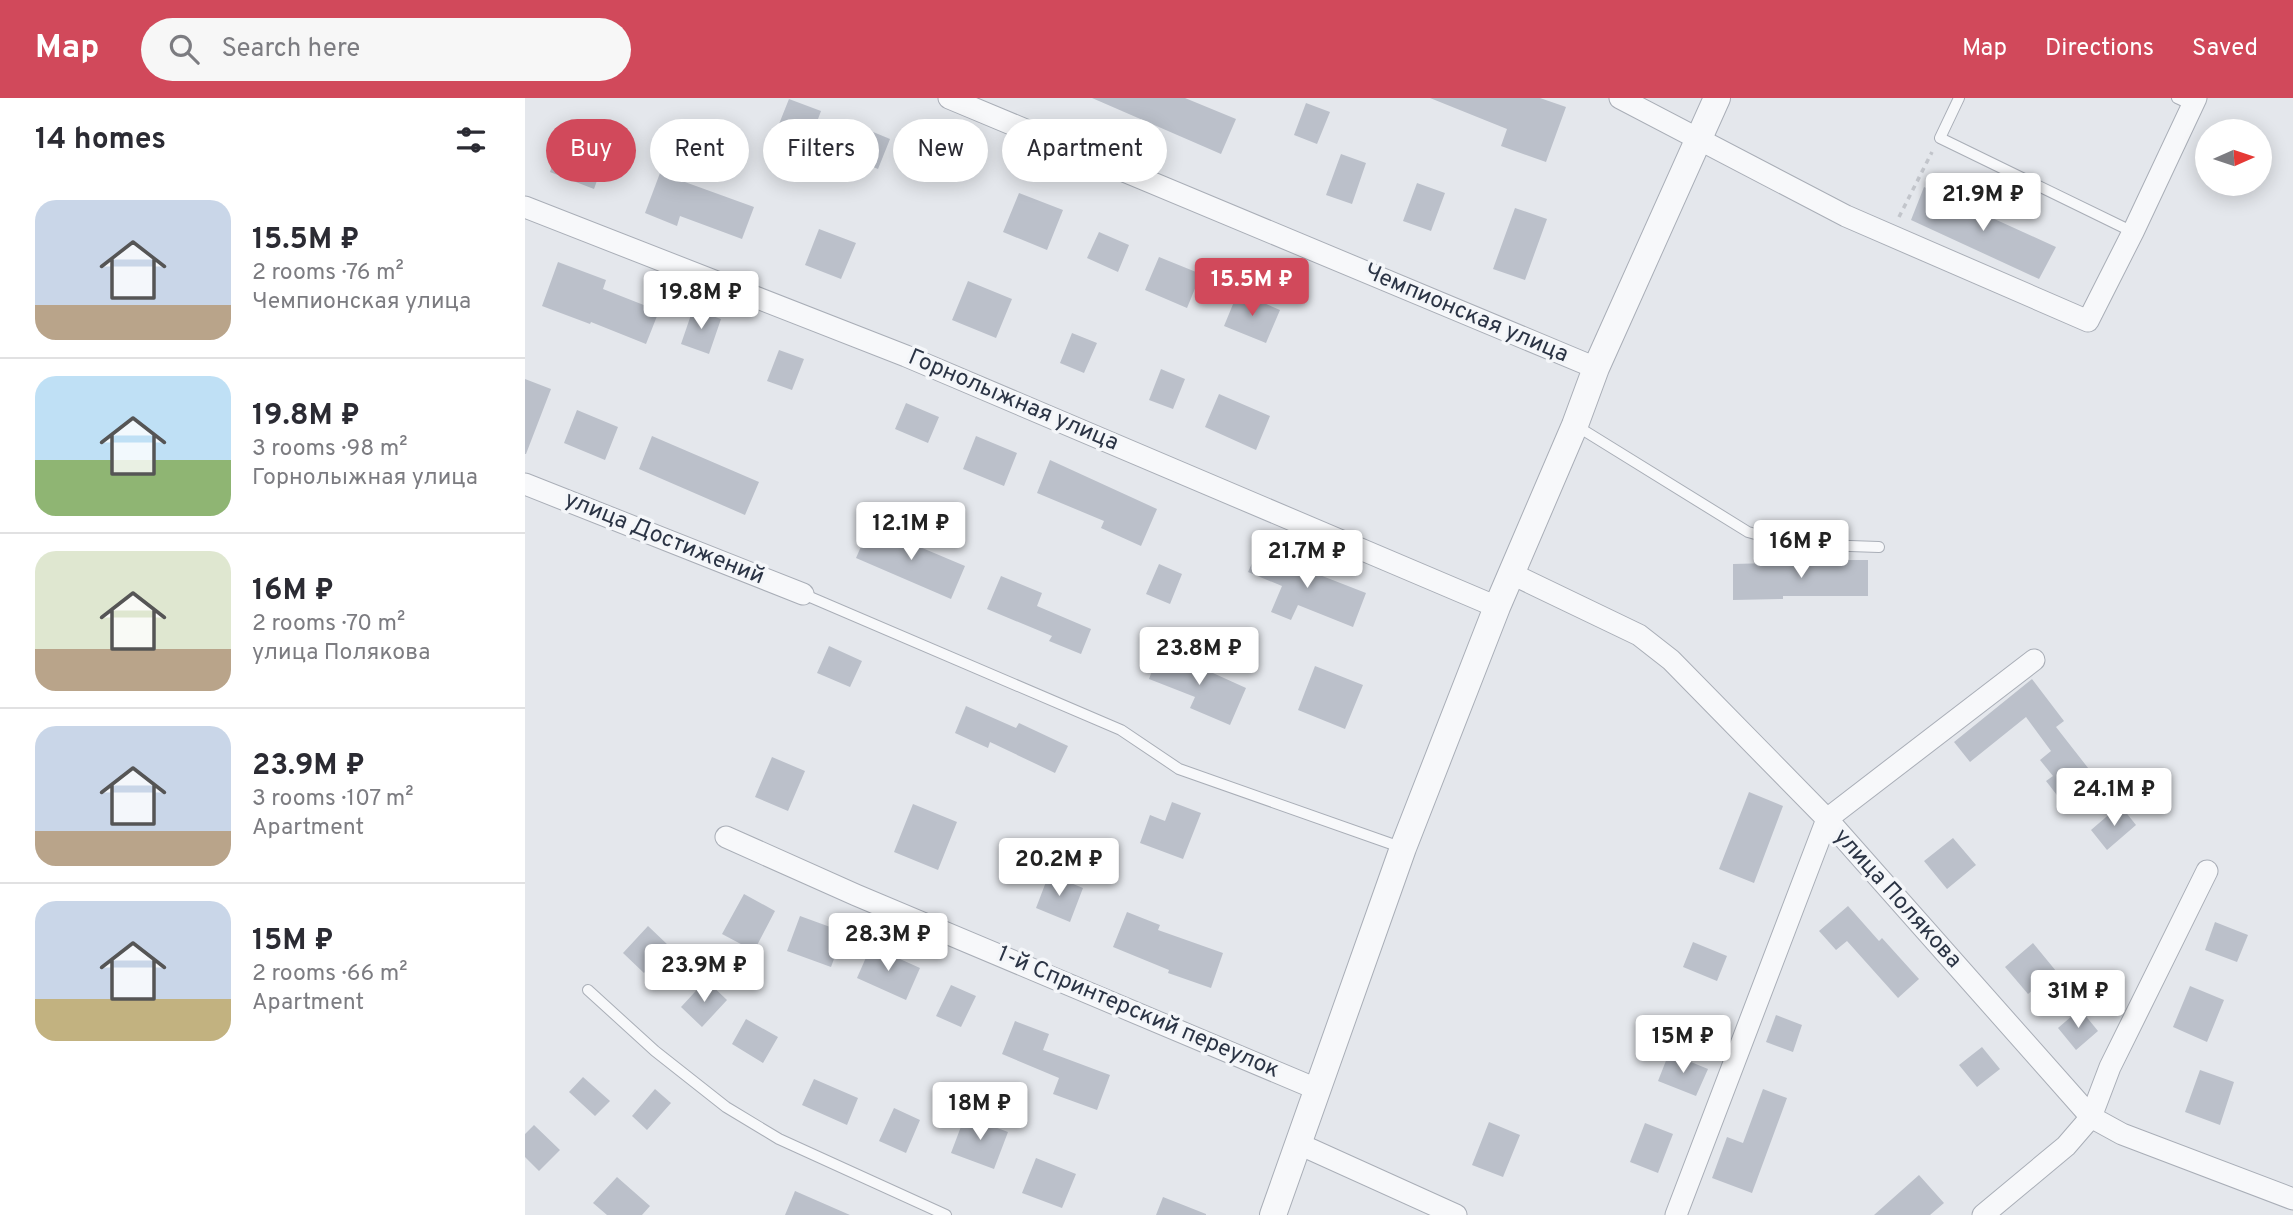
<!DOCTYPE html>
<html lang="en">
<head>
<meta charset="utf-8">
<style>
  :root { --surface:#fff; --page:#f7f7f7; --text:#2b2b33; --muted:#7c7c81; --line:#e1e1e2; --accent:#d1495b }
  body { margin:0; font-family:Overpass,sans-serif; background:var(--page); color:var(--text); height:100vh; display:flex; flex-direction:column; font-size:26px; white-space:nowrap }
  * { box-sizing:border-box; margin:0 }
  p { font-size:23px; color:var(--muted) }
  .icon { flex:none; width:38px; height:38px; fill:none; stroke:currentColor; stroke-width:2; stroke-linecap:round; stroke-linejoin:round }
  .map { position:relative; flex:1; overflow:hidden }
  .side { display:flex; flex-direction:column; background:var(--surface); width:525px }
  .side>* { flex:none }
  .hud { position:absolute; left:21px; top:21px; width:665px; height:63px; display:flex; gap:14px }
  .needle { width:46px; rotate:87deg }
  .controls { position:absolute; left:1670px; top:21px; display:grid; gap:14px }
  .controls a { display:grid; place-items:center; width:77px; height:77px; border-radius:50%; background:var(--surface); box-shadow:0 4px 18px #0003; font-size:35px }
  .price { position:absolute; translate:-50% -60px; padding:0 16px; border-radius:7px; background:#fff; color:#222; font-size:23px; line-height:46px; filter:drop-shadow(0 2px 4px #0008) }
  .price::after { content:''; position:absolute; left:50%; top:42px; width:21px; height:16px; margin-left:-10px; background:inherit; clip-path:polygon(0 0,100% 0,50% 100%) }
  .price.selected { background:var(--accent); color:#fff }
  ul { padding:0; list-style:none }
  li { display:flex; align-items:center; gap:21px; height:175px; padding:0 35px }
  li+li { border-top:2px solid var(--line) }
  li span { display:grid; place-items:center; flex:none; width:196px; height:140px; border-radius:21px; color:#555 }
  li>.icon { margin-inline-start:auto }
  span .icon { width:84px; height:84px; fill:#fffc; stroke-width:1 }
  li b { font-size:30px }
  h2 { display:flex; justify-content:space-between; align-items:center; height:84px; padding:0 35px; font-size:30px }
  .chip { padding:0 24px; border-radius:32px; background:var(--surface); box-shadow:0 4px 18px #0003; font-size:24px; line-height:63px }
  .chip.selected { background:var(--accent); color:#fff }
  header { display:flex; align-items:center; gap:42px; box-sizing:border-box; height:98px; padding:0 35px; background:var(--accent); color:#fff }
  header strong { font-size:33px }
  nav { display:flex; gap:38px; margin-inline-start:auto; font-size:24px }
  .search { width:490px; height:63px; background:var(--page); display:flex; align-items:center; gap:18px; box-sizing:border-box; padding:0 24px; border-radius:38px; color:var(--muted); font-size:26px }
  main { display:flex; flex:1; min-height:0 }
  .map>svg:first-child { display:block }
  .building { fill:#bbc0ca }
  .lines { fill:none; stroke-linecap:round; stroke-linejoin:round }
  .service-casing { stroke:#a9aeb7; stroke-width:12 }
  .minor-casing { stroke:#a9aeb7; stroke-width:23 }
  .tertiary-casing { stroke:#a9aeb7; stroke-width:28 }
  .path { stroke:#c2c5cb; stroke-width:3.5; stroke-dasharray:5 5; stroke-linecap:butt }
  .service { stroke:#f7f8fa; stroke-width:10 }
  .minor { stroke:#f7f8fa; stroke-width:21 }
  .tertiary { stroke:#f7f8fa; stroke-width:26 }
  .labels { text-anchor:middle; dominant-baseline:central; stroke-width:7; stroke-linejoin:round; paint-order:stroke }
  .street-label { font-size:23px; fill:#2b3445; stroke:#f4f6f9 }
</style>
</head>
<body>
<header>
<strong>Map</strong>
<div class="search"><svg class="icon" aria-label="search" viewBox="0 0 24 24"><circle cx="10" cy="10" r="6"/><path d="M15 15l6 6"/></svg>Search here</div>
<nav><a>Map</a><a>Directions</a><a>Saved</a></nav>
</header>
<main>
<section class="side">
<h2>14 homes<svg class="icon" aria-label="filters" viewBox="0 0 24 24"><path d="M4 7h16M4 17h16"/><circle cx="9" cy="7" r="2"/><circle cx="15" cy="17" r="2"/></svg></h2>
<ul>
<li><span style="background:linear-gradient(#c9d6e8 75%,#b9a48a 0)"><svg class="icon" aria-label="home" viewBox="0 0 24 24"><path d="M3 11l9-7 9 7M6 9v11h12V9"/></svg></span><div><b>15.5M ₽</b><p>2 rooms · 76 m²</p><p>Чемпионская улица</p></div></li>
<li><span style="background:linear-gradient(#bfe0f5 60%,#8fb573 0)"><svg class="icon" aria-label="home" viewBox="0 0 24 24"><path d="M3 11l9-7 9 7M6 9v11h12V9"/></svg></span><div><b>19.8M ₽</b><p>3 rooms · 98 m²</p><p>Горнолыжная улица</p></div></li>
<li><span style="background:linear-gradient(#dfe7d0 70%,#b9a48a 0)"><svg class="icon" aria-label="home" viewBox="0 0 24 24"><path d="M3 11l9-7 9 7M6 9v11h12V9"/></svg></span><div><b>16M ₽</b><p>2 rooms · 70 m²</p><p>улица Полякова</p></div></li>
<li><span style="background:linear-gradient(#c9d6e8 75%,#b9a48a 0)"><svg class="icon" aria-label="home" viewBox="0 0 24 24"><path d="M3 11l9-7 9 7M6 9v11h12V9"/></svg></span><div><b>23.9M ₽</b><p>3 rooms · 107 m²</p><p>Apartment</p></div></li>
<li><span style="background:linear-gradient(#c9d6e8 70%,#c2b280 0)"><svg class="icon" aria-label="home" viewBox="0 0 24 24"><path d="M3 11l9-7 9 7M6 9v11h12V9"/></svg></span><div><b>15M ₽</b><p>2 rooms · 66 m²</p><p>Apartment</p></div></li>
</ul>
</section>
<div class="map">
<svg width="1768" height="1117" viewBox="0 0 1768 1117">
  <rect width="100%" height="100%" fill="#e4e7ec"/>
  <path class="building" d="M567 0H660L711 21 696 56Z
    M905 0H1015L1041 9 1021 64 976 48 982 31Z
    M264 1 296 13 281 53 248 41Z
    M781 5 805 14 792 46 769 37Z
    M341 31 365 41 353 71 329 61Z
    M36 44 80 60 69 91 25 74Z
    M816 56 841 65 827 106 801 97Z
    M135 75 229 109 217 141 155 118 152 128 120 115Z
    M892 85 920 95 906 133 878 123Z
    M1399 89 1531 149 1514 181 1386 122Z
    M494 95 538 112 522 152 478 134Z
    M990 110 1022 121 1000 182 968 171Z
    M294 131 331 145 316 181 280 167Z
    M574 134 604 147 593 174 562 160Z
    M634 159 676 176 662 210 620 192Z
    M33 164 81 182 78 191 134 213 121 246 66 224 65 226 17 208Z
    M443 183 487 201 471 240 427 222Z
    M713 194 755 212 741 245 699 228Z
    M168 211 196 221 184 256 156 246Z
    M547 235 572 245 559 275 535 265Z
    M254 252 279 261 267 292 242 283Z
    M636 271 660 281 648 311 624 302Z
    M0 281 26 291 1 356H0Z
    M694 296 745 318 731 352 680 329Z
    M381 305 414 319 403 345 370 331Z
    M52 312 93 329 80 362 39 345Z
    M127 338 234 384 220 417 114 371Z
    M451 338 492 355 479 388 438 371Z
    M525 362 632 411 616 448 576 430 579 423 512 395Z
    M345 428 440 468 426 501 331 460Z
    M735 448 787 474 841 495 828 529 773 507 766 522 746 514 757 488 723 474Z
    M1287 462H1343V498H1258V501L1208 502V466L1287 464Z
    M634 466 657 476 645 506 621 496Z
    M476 478 517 495 512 508 566 531 556 556 524 543 527 538 462 511Z
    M304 548 337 563 325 589 292 575Z
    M635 551 721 590 705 627 665 610 670 599 624 581Z
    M790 568 838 587 820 631 773 612Z
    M1507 581 1539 623 1531 629 1567 675 1535 701 1521 683 1528 678 1515 662 1526 653 1501 619 1445 664 1429 644Z
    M441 608 491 630 494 625 543 648 530 675 465 644 463 650 430 635Z
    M247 659 280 673 263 713 230 699Z
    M1224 694 1258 708 1229 785 1194 771Z
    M647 704 676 715 658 761 615 745 625 717 640 723Z
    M388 706 432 724 413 772 369 754Z
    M1595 707 1611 727 1582 752 1566 732Z
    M1428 740 1451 767 1422 791 1399 763Z
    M524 776 558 790 545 824 511 810Z
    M219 796 250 813 229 853 197 836Z
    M1323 808 1354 843 1357 840 1394 881 1373 900 1322 843 1311 852 1294 833Z
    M602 814 635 827 633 832 698 855 686 890 643 875 644 872 588 849Z
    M275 818 319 834 306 869 262 853Z
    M1690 824 1723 837 1712 864 1680 852Z
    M123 828 144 848 119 875 98 855Z
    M1168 844 1202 858 1192 883 1158 869Z
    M1508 845 1531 873 1503 896 1480 869Z
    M346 848 395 870 381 902 332 880Z
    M181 882 202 902 177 929 156 909Z
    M426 887 451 898 436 929 411 918Z
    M1665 888 1699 902 1682 944 1648 929Z
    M1555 911 1573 933 1551 952 1533 930Z
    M1251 917 1277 927 1268 954 1241 944Z
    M221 921 253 939 238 965 207 946Z
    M490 923 524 936 518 952 585 977 572 1012 528 996 534 980 477 956Z
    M1457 949 1475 971 1452 989 1434 967Z
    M1144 955 1183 971 1171 998 1133 983Z
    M1675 972 1709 984 1695 1027 1660 1014Z
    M58 979 85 1003 70 1018 44 994Z
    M289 981 333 1000 322 1027 277 1007Z
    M130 991 146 1005 122 1032 107 1018Z
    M1238 991 1262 1000 1227 1095 1187 1080 1202 1039 1218 1045Z
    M369 1010 395 1022 381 1055 354 1043Z
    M440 1018 483 1034 469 1071 426 1055Z
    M964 1024 995 1037 978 1079 947 1067Z
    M1120 1025 1148 1036 1133 1075 1105 1064Z
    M9 1027 35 1052 14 1073 0 1059V1036Z
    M511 1060 551 1076 537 1110 497 1095Z
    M1394 1077 1419 1105 1405 1117H1349Z
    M92 1079 125 1108 117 1117H82L68 1105Z
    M270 1093 325 1117H260Z
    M638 1099 681 1116V1117H631Z"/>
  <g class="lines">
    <defs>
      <path id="service" d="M1434 0 1415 40 1608 134
        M1652 0 1667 7
        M1050 327 1223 434 1266 446 1354 449
        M278 496 596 632 654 671 878 750
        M63 892 130 953 201 1009 254 1041 421 1117"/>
      <path id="minor" d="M424 0 1071 270
        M1095 0 1321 118 1563 223 1608 134 1671 0
        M0 109 381 258 972 509
        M0 386 278 496
        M987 476 1114 537 1146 562 1302 721 1566 1019 1597 1036 1768 1101
        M201 739 331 797 794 992
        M774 1046 931 1117
        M1151 1117 1302 721 1509 562
        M1458 1117 1541 1048 1566 1019 1585 969 1682 773"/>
      <path id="tertiary" d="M748 1117 878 750 972 509 1050 327 1071 270 1192 0"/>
    </defs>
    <use href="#service" class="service-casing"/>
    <use href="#minor" class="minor-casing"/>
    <use href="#tertiary" class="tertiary-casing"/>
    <path class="path" d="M1374 119 1407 54"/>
    <use href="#service" class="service"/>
    <use href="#minor" class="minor"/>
    <use href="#tertiary" class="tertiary"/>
  </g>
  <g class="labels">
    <g class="street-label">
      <text transform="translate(941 216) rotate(23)">Чемпионская улица</text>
      <text transform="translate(488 303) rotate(23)">Горнолыжная улица</text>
      <text transform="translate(139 441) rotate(22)">улица Достижений</text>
      <text transform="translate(1372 801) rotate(48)">улица Полякова</text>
      <text transform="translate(613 915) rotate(23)">1-й Спринтерский переулок</text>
    </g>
  </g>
</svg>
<div class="controls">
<a><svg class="needle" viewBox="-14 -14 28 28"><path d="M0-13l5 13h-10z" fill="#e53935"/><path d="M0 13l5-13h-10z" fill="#7c7c81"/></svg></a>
</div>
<b class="price" style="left:1458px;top:135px">21.9M ₽</b>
<b class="price selected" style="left:727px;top:220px">15.5M ₽</b>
<b class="price" style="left:176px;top:233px">19.8M ₽</b>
<b class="price" style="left:386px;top:464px">12.1M ₽</b>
<b class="price" style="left:1276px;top:482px">16M ₽</b>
<b class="price" style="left:782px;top:492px">21.7M ₽</b>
<b class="price" style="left:674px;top:589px">23.8M ₽</b>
<b class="price" style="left:1589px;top:730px">24.1M ₽</b>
<b class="price" style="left:534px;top:800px">20.2M ₽</b>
<b class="price" style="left:363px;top:875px">28.3M ₽</b>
<b class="price" style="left:179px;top:906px">23.9M ₽</b>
<b class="price" style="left:1553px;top:932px">31M ₽</b>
<b class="price" style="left:1158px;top:977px">15M ₽</b>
<b class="price" style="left:455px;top:1044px">18M ₽</b>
<div class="hud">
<a class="chip selected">Buy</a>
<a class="chip">Rent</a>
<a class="chip">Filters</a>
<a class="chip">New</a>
<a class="chip">Apartment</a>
</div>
</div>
</main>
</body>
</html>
